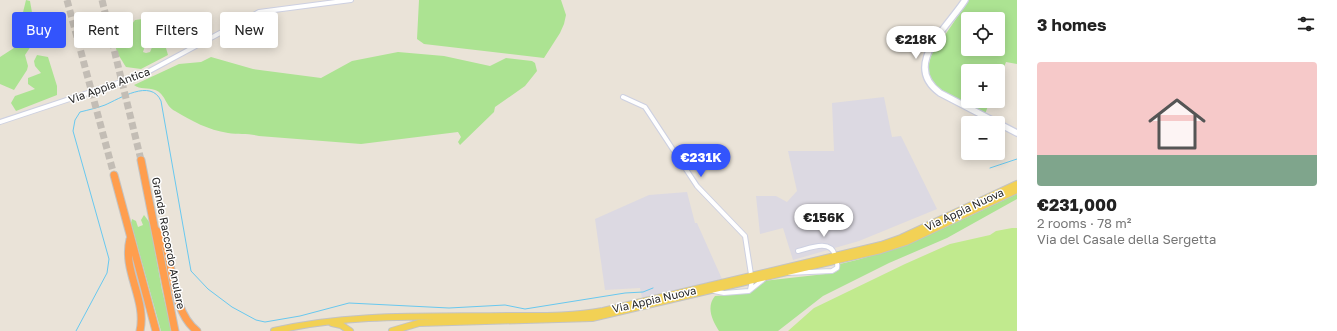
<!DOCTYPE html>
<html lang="en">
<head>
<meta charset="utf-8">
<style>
  :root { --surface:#fff; --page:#f2f2f2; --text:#222; --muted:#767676; --accent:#3354fc }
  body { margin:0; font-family:"Golos Text",sans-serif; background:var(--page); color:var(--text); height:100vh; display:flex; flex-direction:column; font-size:15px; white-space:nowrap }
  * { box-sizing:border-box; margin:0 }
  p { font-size:13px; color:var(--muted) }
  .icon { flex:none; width:22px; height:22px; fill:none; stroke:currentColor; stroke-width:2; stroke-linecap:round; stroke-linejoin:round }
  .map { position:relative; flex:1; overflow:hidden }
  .sheet { display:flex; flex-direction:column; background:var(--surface); width:320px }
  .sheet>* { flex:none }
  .guide { position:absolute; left:12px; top:12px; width:380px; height:36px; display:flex; gap:8px }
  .tools { position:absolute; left:961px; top:12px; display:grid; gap:8px }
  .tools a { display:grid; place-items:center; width:44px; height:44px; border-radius:4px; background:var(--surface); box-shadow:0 2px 10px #0003; font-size:20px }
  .price { position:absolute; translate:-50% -34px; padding:0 9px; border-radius:14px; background:#fff; color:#222; font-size:13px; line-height:26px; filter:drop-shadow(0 1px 2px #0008) }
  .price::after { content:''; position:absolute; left:50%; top:24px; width:12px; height:9px; margin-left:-6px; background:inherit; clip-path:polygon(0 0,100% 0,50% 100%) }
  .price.on { background:var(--accent); color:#fff }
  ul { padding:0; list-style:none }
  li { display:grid; align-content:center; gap:8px; height:212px; padding:0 20px }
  li span { display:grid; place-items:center; height:124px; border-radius:4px; color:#555 }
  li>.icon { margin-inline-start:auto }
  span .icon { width:72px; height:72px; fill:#fffc; stroke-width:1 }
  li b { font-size:17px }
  h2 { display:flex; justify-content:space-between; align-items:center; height:48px; padding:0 20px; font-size:17px }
  .pill { padding:0 14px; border-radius:4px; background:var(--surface); box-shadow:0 2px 10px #0003; font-size:14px; line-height:36px }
  .pill.on { background:var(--accent); color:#fff }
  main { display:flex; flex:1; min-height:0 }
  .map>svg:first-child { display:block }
  .industrial { fill:#dcd9e2 }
  .green { fill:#ace392; fill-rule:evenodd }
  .pitch { fill:#c1ea8e }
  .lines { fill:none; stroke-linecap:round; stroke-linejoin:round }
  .stream { stroke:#68c8ef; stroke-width:1 }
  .highway-tunnel { stroke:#c3bdb5; stroke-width:7; stroke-dasharray:7 3.5; stroke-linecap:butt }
  .street-casing { stroke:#cdd0e1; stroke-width:6 }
  .secondary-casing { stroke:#cdd0e1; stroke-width:8 }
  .primary-casing { stroke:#c3c3c3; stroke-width:8 }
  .highway-casing { stroke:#c3c3c3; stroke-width:9 }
  .street { stroke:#fff; stroke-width:4 }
  .secondary { stroke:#fff; stroke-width:5.5 }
  .primary { stroke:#f2d155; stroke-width:6 }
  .highway { stroke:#ff9e4e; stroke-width:7 }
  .labels { text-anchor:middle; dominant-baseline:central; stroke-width:3; stroke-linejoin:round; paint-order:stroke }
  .street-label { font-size:11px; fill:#272727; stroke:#fff }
</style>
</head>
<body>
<main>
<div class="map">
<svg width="1017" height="331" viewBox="0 0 1017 331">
  <rect width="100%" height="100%" fill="#eae3d8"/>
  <path class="industrial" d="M884 97 892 137 901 136 937 209 859 241 793 260 783 228 760 234 756 196H776L787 202 797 191 788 151H834L832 103Z
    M687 192 695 223H697L722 279 642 298 640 288 605 290 595 219 649 195Z"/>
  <path class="green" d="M26 0 30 1 34 24 31 46 25 55 28 66 27 70 14 90 0 84V57L17 46V37Z
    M419 0H561L566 15 564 24 560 33 544 58 424 44 417 39Z
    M969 0H1017V64L1006 62 998 82V71H968V101H990L985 114C970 105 952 97 938 88 927 80 927 64 932 54ZM968 19H998V49H968Z
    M143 19 157 33 155 40 145 46 143 52 146 53 150 52 153 45 157 42 166 48 168 55 141 69 126 67C119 55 106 40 127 35L129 28 135 20Z
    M398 52 444 56 490 66 506 58 532 61 535 63 537 71 525 86 495 107 494 112 460 145 458 142 461 137 458 132 361 144 259 136C248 133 239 135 228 133 208 130 192 121 175 111 165 106 166 94 155 90 148 87 140 90 134 85L179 64 201 62 211 57 253 69 321 78 352 61Z
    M37 55 48 57 57 86V95L16 111 11 103 15 96 35 89 28 84V78L41 73 35 66 34 61Z
    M1017 194V199L947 238 889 263 823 296 778 331H719C712 320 706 307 715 296L750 293 764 281 772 280 834 273 837 271 840 264C903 250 959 221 1017 194Z
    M144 215 150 223 162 290 172 331H161L131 223 132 219 136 221 138 227 143 225 141 220Z"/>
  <path class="pitch" d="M1012 228H1017V331H788L814 308 905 264 950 244 990 235 996 231Z"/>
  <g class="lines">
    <path class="stream" d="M990 168 1017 159
      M76 331 107 273 109 259 73 131 75 120 80 112C88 110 97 108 105 105 119 99 151 78 161 101L191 271 208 289 232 307 256 320 265 322 300 316 349 303 449 308 505 305 525 309 625 293 643 292 653 288"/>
    <path class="highway-tunnel" d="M67 0 114 175
      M102 0 141 160"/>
    <defs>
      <path id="street" d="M623 97 645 107 697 186 745 236 752 281 750 290
        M0 122 142 75 259 12 351 0
        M787 273 832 271 837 268C838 263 837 260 835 255 830 239 810 248 798 251
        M714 291 724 293 749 291 764 279"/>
      <path id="secondary" d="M965 0C948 27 901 65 940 93L1017 133"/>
      <path id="primary" d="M332 323 341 325 350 331
        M274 331C350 313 430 317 508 316 540 316 571 317 603 311L881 245 901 238 1017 184
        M392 331 419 323 592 318 881 250 906 242 1017 190"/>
      <path id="highway" d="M141 160 175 331
        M114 175 156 331
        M156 230C176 245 166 307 197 331
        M130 239C122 271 147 299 140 331"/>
    </defs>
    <use href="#street" class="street-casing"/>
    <use href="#secondary" class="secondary-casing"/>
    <use href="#primary" class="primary-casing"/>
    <use href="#highway" class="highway-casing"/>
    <use href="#street" class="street"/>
    <use href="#secondary" class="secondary"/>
    <use href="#primary" class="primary"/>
    <use href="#highway" class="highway"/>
  </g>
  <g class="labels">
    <g class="street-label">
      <text transform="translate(109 85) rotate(-20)">Via Appia Antica</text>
      <text transform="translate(964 209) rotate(-25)">Via Appia Nuova</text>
      <text transform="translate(169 243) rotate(79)">Grande Raccordo Anulare</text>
      <text transform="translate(654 299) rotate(-13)">Via Appia Nuova</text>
    </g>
  </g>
</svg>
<div class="tools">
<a><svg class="icon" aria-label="locate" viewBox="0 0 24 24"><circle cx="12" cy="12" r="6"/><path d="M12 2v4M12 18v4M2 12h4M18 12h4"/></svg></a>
<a>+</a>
<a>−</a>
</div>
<b class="price" style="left:916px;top:60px">€218K</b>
<b class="price on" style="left:701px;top:178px">€231K</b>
<b class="price" style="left:824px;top:238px">€156K</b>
<div class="guide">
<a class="pill on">Buy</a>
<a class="pill">Rent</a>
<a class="pill">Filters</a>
<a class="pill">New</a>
</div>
</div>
<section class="sheet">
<h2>3 homes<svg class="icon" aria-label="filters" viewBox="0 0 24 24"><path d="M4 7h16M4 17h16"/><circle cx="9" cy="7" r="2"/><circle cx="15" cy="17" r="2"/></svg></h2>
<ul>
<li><span style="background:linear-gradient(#f6c9c9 75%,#7fa58c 0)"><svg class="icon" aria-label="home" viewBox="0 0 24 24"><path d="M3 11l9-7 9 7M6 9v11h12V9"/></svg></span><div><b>€231,000</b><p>2 rooms · 78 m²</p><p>Via del Casale della Sergetta</p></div></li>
</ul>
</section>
</main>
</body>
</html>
